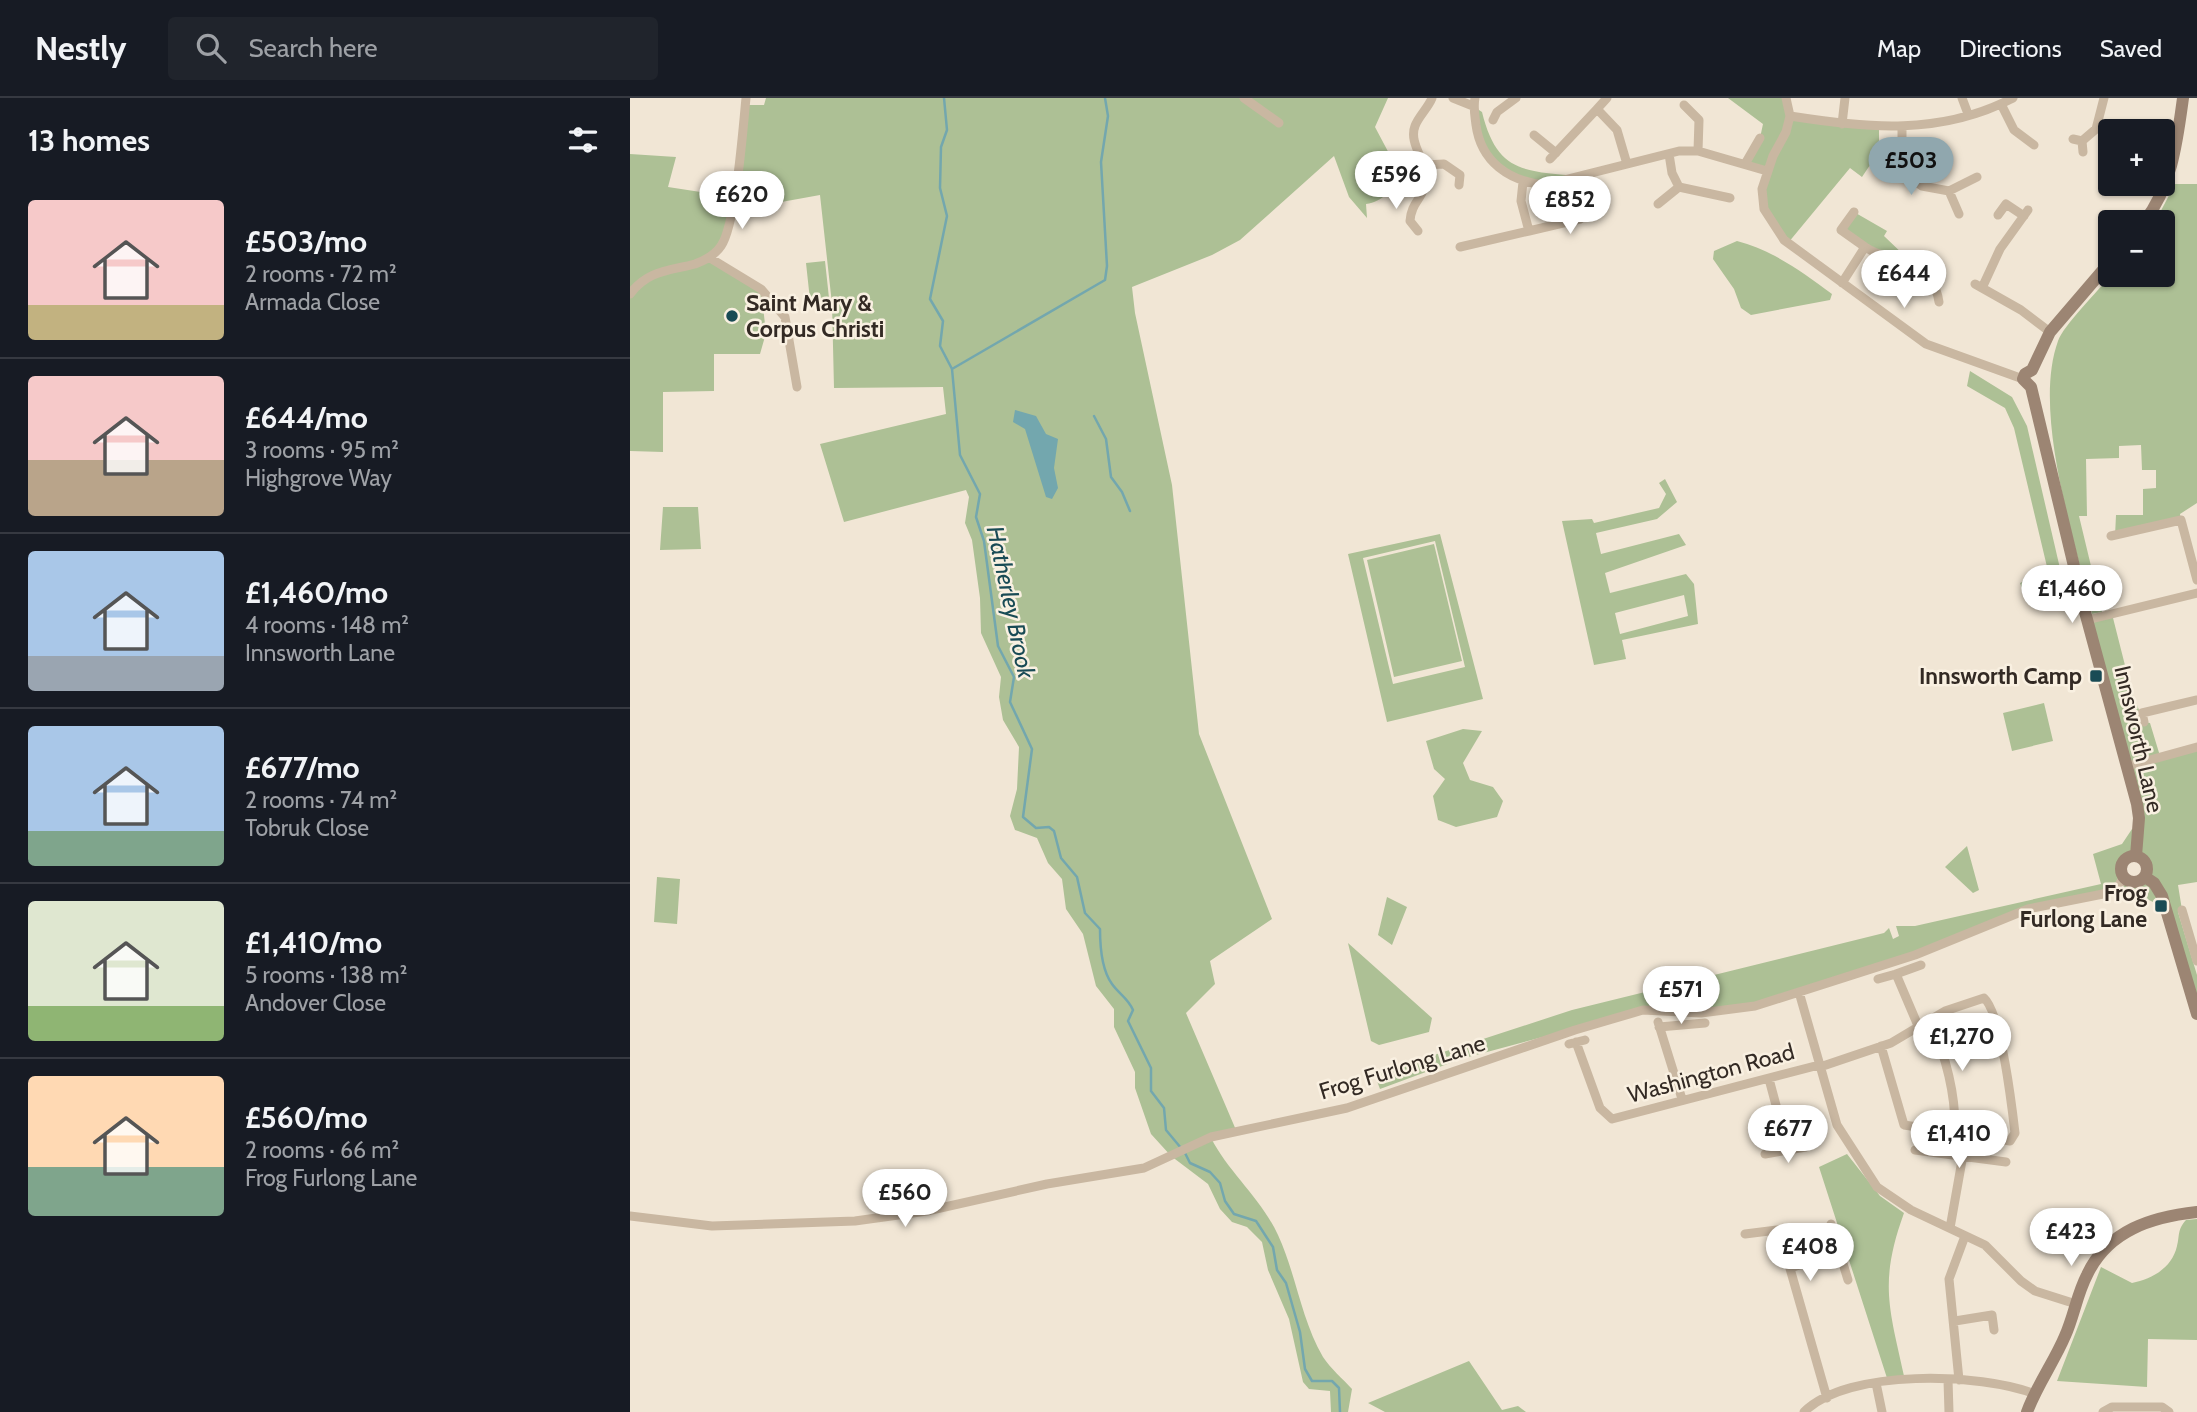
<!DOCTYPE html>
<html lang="en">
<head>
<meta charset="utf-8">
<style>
  :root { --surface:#171b24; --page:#20242c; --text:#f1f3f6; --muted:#9ea1a6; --line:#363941; --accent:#90a7ae }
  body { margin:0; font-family:Cabin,sans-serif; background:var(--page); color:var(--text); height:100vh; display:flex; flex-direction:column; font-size:26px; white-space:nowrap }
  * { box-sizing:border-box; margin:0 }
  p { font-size:23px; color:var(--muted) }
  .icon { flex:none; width:38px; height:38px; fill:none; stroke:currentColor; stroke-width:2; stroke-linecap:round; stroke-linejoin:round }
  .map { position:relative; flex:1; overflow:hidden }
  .details { display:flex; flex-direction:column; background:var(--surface); width:630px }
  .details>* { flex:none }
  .fabs { position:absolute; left:1468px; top:21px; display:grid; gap:14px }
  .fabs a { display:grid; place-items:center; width:77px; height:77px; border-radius:7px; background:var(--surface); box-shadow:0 2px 5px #0004; font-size:35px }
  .price { position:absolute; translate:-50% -60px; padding:0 16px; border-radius:24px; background:#fff; color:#222; font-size:23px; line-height:46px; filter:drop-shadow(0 2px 4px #0008) }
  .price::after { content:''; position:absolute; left:50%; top:42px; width:21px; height:16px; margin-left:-10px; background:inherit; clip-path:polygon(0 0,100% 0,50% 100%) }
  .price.on { background:var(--accent); color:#111 }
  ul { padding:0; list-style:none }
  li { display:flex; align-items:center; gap:21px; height:175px; padding:0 28px }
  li+li { border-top:2px solid var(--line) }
  li span { display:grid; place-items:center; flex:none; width:196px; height:140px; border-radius:7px; color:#555 }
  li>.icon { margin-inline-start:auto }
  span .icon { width:84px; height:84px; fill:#fffc; stroke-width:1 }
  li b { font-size:30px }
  h2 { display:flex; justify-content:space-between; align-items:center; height:84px; padding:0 28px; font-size:30px }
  header { display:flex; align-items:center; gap:42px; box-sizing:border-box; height:98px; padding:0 35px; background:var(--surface); border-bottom:2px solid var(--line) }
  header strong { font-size:33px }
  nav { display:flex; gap:38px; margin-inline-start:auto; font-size:24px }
  .search { width:490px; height:63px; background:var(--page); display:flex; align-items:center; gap:18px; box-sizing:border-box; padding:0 24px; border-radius:7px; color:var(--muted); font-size:26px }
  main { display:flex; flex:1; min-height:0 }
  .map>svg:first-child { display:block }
  .green { fill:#adc095; fill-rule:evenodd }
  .water { fill:#73a7ae }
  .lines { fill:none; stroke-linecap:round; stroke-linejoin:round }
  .stream { stroke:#73a7ae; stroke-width:2.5 }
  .street { stroke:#c9b7a1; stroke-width:9 }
  .secondary { stroke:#9c8573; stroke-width:12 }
  .poi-dot { fill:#194b55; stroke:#f9f0e1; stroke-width:2.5 }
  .labels { text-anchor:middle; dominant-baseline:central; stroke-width:5; stroke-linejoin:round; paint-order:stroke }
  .poi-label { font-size:23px; font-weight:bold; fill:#332a24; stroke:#f9f0e1; text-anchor:end }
  .street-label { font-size:23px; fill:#332a24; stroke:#f9f0e1 }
  .water-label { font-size:24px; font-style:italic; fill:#194b55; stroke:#f9f0e1 }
</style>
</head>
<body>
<header>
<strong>Nestly</strong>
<div class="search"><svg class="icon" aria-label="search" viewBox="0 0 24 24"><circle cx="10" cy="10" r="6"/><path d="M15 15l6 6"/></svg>Search here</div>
<nav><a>Map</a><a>Directions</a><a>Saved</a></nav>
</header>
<main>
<section class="details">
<h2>13 homes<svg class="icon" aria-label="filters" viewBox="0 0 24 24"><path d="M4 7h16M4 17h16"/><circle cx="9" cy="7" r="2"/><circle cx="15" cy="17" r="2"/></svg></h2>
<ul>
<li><span style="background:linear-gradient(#f6c9c9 75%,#c2b280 0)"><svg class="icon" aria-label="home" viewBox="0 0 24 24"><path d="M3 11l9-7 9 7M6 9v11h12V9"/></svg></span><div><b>£503/mo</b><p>2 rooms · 72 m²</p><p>Armada Close</p></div></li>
<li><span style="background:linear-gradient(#f6c9c9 60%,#b9a48a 0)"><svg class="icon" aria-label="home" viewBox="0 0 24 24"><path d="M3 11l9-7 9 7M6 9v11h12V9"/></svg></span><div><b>£644/mo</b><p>3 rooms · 95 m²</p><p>Highgrove Way</p></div></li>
<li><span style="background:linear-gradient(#a9c7e8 75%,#9aa5b1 0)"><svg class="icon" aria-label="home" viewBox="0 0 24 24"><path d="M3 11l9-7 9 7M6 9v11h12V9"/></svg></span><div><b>£1,460/mo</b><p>4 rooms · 148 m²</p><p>Innsworth Lane</p></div></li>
<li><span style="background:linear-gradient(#a9c7e8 75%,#7fa58c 0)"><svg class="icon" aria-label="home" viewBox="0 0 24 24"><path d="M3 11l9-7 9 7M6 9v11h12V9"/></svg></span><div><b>£677/mo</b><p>2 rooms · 74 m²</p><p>Tobruk Close</p></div></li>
<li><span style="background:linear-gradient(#dfe7d0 75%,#8fb573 0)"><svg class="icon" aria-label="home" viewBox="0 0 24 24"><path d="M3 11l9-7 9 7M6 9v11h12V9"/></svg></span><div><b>£1,410/mo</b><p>5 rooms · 138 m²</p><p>Andover Close</p></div></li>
<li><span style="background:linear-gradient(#ffd9b3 65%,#7fa58c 0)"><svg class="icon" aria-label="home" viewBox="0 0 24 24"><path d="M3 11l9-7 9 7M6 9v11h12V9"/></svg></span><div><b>£560/mo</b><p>2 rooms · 66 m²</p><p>Frog Furlong Lane</p></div></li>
</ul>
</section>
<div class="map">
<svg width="1567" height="1314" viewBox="0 0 1567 1314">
  <rect width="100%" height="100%" fill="#f1e6d5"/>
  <path class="green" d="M136 0H758L745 29 771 78C762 91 753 104 736 106L737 120 719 99 704 58 610 142 582 157 502 189 505 215 542 387 569 636 642 821 580 863 585 886 556 915 606 1032 581 1040C599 1075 631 1100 648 1137 666 1176 671 1221 693 1259 700 1270 713 1281 722 1291L718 1314H701L700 1293 679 1291 673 1284 659 1221 638 1172 632 1144 617 1129 602 1124 590 1111 578 1086 541 1058 521 1036 505 990V974L484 929V911L466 888 453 836 436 811 432 781 418 765 407 740 385 732 380 718 387 691 389 649 373 622 369 599 371 579 351 535 350 500 342 442 335 425 339 399 336 392 214 424 190 346 316 316 313 289 204 290 202 206 190 97 118 110V103L103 99 98 127 80 160 131 191 136 235 130 256H84V293L33 294V354L0 353V56L46 59 38 89 103 99 116 7H134Z
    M1098 0H1156L1160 19 1249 30V67H1240L1232 79 1220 70 1158 145 1134 111 1137 73 1115 66 1130 40 1133 26Z
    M843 8 852 14C867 75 894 73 949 78L914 87 893 84 857 59Z
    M1545 86H1567V405L1550 416 1551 422 1485 438 1486 417H1513V391L1526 390V372H1512L1511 347 1489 348V360L1456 361 1457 418H1449L1472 514 1462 516C1445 442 1402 315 1428 243 1433 228 1469 192 1481 177H1533V124H1525Z
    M1224 114 1257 133 1254 138 1277 160 1251 159 1211 132Z
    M1107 143C1144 153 1171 173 1202 196L1200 202 1121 217 1111 210 1104 191 1083 161 1084 153Z
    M195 163 199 200 180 202 176 165Z
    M1340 273 1382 299 1397 328 1435 492 1429 504 1393 493 1390 485 1418 473 1384 330 1375 310 1337 288Z
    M1035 381 1047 404 1027 421 966 435 971 456 1049 436 1056 447 975 475 980 495 1056 476 1064 486 1068 526 992 542 996 561 964 567 932 423 962 421 964 425 1029 410 1036 396 1029 385ZM1054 497 1058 518 990 536 985 515Z
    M33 409H68L71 451 30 452Z
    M810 436 853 601 757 624 718 456ZM805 443 835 569 763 586 733 460Z
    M804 446 832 563 764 579 737 462Z
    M1482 516 1502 595 1514 624 1520 625 1530 658 1567 649V784L1548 787 1552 812 1548 814 1567 877V907L1537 811 1489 787 1473 796 1422 804 1285 857 1103 913 1013 912 831 961 750 991 747 983 749 975 942 912 1254 835 1259 830 1263 841 1269 838 1266 828H1285L1471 786 1463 756 1492 746 1502 731 1508 732 1457 522ZM1500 759 1511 760 1517 768 1515 779 1507 783 1498 782 1492 773 1494 764Z
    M1414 605 1423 643 1382 653 1373 615Z
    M833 631 852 633 833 665 840 682 863 689 873 703 867 719 826 729 808 722 803 698 815 681 804 671 796 643Z
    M1337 748 1349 792 1343 795 1315 769Z
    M27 779 50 781 47 826 24 824Z
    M757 799 777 809 762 847 748 837Z
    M718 845 802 920 799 934 749 947 741 943Z
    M1217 1056 1250 1098 1274 1115C1249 1184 1259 1209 1274 1278L1257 1280 1189 1069Z
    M1567 1121V1242L1518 1241 1517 1289 1427 1283 1471 1169 1502 1185C1522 1181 1542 1170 1547 1148 1550 1137 1547 1132 1556 1122Z
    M839 1263 872 1312 888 1308 896 1314H755L738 1305Z"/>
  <path class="water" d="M385 312 406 318 416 336 428 341 424 370 428 390 422 401 416 399 395 331 383 324Z"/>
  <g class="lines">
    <path class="stream" d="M314 0 317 32 311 49 310 90 317 118 300 201 313 223 310 248 322 271 330 357 350 396 346 419 354 443 368 548 384 579 380 604 402 651 393 719 406 730 419 729 424 733 431 760 447 779 455 815 470 831C470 848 471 871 482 886 489 896 498 900 503 912L498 923 521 970V993L534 1010 536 1032 551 1050
      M322 271 475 182 477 168 471 64 478 18 475 0
      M464 318 476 341 481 379 492 394 500 413
      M555 1055 560 1065 580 1074 590 1085 595 1103 604 1116 626 1123 643 1149 647 1172 656 1185 670 1234 675 1271 682 1283H702L709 1290 710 1314"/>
    <path class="street" d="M614 0 649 25
      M823 0 843 8
      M845 0C843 9 845 18 846 27 851 64 879 83 914 87L1049 53H1068L1137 73
      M1156 0 1160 18 1156 34 1143 58 1132 91 1134 111 1154 142 1296 246 1393 281
      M1332 0 1338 16
      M1371 6 1384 32 1404 47
      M1054 7 1069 22 1068 53
      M967 11 977 0
      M1160 18C1238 30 1310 38 1383 0
      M863 22 867 14 886 0
      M1212 26 1215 0
      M1272 30V59L1279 79 1292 88 1319 93 1347 79
      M904 37 926 55
      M1443 41 1452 43 1466 31 1474 0
      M1452 43 1453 54
      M1039 56 1042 75 1049 89 1100 100
      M920 61 967 11 987 32 997 66
      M1115 66 1130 40
      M795 67 814 66 830 77 829 87
      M771 78 796 82
      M1319 93 1329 116
      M1028 106 1049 89
      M1224 114 1211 132 1235 149
      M1368 117 1376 106 1394 118
      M788 133 780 123C781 104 794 100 796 83 798 64 778 46 785 28 788 19 798 10 802 0
      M899 133 950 121 966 110
      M830 149 899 133 891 103 893 84
      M80 160 131 191 155 219 167 289
      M1212 185 1235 149C1256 162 1259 155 1278 160 1294 165 1307 189 1309 204
      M1345 186 1391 212 1420 234
      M1352 190 1370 151 1398 112
      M0 196C18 172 39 173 65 166 76 162 85 157 91 148 106 126 113 30 116 0
      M1481 438 1551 422 1567 482
      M1457 522 1567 495
      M1514 624 1512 615 1567 602
      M1498 668 1567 649
      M1552 812 1567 863
      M1248 881 1266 876
      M1169 894 1207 1027 1247 1089 1281 1112 1355 1147 1391 1183 1405 1193 1446 1206
      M1028 924 1052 1001
      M1300 924C1316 957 1326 998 1325 1035
      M1029 929 1075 925
      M1289 930 1266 876 1291 867
      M946 944 970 1010 982 1021 1189 967
      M939 946 955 942
      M1190 969 1261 945 1315 913 1354 900C1371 915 1382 1009 1385 1035L1380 1043 1274 1027 1251 948
      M1139 981 1158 1052
      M1285 1052 1376 1064
      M1135 1056 1176 1049
      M0 1118 82 1128 225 1123 297 1113 417 1086 514 1070 581 1039 717 1010 945 932 1013 912 1071 915 1125 908 1285 857 1398 811 1473 796 1489 787 1494 778
      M1201 1126 1218 1182
      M1320 1130 1333 1057
      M1115 1136 1147 1132 1151 1139 1197 1300
      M1160 1170 1210 1154
      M1325 1223 1362 1217 1364 1232
      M1318 1282 1319 1314
      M1329 1282 1319 1181 1335 1138
      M1246 1285 1252 1314
      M1174 1314C1218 1270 1351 1275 1405 1296
      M1473 1314 1482 1309H1532L1539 1314"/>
    <path class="secondary" d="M1514 124C1542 88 1547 44 1553 0
      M1402 272 1420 234 1480 164
      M1401 289 1455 514 1507 706 1509 720 1506 758
      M1401 289 1393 281 1395 276 1402 272
      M1491 771a13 13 0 1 1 26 0a13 13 0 1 1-26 0Z
      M1515 779 1524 785 1532 798 1567 916
      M1397 1314C1407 1287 1424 1264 1435 1238 1444 1218 1447 1196 1457 1177 1478 1132 1522 1119 1567 1114"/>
  </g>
  <g class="poi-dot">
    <circle cx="102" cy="218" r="7"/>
    <rect x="1459" y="571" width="14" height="14" rx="3.5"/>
    <rect x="1524" y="801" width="14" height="14" rx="3.5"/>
  </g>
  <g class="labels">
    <g class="poi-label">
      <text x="116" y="205" text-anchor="start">Saint Mary &amp;<tspan x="116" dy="26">Corpus Christi</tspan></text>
      <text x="1452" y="578">Innsworth Camp</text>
      <text x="1517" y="795">Frog<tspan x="1517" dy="26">Furlong Lane</tspan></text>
    </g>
    <g class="street-label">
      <text transform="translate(1509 641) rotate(77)">Innsworth Lane</text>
      <text transform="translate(772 969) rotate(-17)">Frog Furlong Lane</text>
      <text transform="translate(1081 975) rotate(-15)">Washington Road</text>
    </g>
    <g class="water-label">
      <text transform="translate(381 504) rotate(78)">Hatherley Brook</text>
    </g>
  </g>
</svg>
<div class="fabs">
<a>+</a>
<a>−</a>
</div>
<b class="price on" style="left:1281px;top:99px">£503</b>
<b class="price" style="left:766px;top:113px">£596</b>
<b class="price" style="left:112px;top:133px">£620</b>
<b class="price" style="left:940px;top:138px">£852</b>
<b class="price" style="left:1274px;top:212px">£644</b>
<b class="price" style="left:1442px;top:527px">£1,460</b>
<b class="price" style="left:1051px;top:928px">£571</b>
<b class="price" style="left:1332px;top:975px">£1,270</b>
<b class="price" style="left:1158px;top:1067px">£677</b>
<b class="price" style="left:1329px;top:1072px">£1,410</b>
<b class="price" style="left:275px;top:1131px">£560</b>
<b class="price" style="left:1441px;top:1170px">£423</b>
<b class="price" style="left:1180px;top:1185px">£408</b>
</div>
</main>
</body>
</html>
